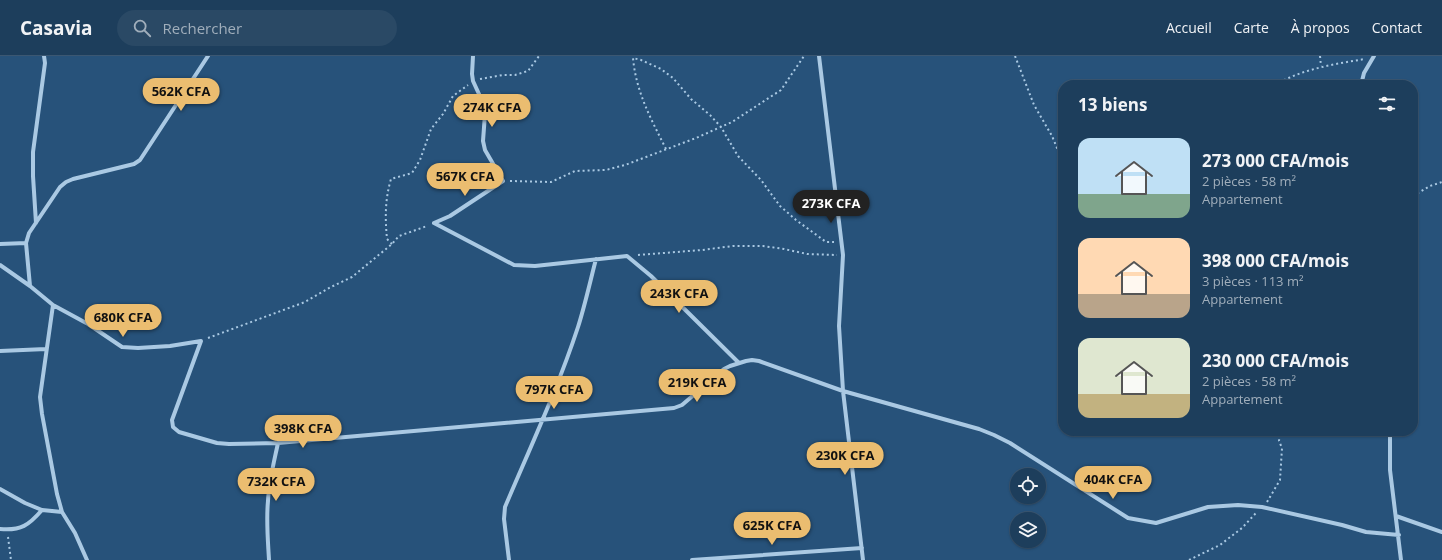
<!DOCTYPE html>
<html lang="fr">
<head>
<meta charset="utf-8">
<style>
  :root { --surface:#1d3e5c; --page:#2a4965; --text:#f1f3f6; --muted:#a0aebb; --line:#3b5772; --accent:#ebbd70 }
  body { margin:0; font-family:"Open Sans",sans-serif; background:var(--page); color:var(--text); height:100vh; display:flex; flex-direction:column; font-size:15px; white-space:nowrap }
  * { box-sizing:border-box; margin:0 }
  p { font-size:13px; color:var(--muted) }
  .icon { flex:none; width:22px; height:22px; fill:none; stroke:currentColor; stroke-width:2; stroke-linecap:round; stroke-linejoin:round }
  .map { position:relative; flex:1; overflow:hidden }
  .drawer { position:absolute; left:1058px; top:24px; width:360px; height:356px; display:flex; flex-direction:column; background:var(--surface); border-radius:16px; box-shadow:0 1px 3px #0004,0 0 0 1px var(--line) }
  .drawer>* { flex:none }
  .fabs { position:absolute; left:1010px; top:412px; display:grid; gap:8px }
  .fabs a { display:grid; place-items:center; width:36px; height:36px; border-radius:50%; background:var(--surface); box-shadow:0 1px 3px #0004,0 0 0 1px var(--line); font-size:20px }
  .price { position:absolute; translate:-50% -34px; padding:0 9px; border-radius:14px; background:var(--accent); color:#111; font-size:13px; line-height:26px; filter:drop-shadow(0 1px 2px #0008) }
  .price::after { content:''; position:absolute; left:50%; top:24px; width:12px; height:9px; margin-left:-6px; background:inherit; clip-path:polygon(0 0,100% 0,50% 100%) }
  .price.current { background:#222; color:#fff }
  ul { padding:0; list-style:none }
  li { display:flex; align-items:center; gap:12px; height:100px; padding:0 20px }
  li span { display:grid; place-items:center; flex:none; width:112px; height:80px; border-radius:12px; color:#555 }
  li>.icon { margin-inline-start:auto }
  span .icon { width:48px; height:48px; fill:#fffc; stroke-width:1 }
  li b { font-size:17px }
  h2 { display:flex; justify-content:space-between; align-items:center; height:48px; padding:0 20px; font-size:17px }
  header { display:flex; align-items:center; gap:24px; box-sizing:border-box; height:56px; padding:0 20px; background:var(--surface); border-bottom:1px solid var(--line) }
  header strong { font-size:19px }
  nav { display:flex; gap:22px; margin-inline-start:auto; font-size:14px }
  .search { width:280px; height:36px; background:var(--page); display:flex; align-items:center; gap:10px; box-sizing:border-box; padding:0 14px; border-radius:22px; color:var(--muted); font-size:15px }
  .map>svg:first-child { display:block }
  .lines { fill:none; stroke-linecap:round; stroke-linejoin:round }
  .path { stroke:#aac9e3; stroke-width:2; stroke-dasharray:2 3; stroke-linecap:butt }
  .street { stroke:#aac9e3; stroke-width:4 }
</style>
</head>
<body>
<header>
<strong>Casavia</strong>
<div class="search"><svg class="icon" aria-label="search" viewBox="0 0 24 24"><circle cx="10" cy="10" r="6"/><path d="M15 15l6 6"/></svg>Rechercher</div>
<nav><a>Accueil</a><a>Carte</a><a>À propos</a><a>Contact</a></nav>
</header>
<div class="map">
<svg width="1442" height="504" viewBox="0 0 1442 504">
  <rect width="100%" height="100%" fill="#27527a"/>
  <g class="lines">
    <path class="path" d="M1015 0 1034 49 1052 80 1057 92 1063 99
      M1320 0 1321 10
      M480 23 503 19H515L528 15 539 0
      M1275 29C1302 13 1334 8 1365 3
      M666 93C651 63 636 36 633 2L641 4 661 13 673 22 691 43 710 59 721 71 738 100 761 124 780 150 796 164 822 183 826 186H834
      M510 125 551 126 575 115 606 114 625 109 696 82 732 66 781 34 804 0
      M1413 140 1430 130 1442 126
      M392 188 387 183C385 162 385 143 391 123L412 117 420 104 431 73 443 58 453 40 468 29
      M638 199 702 194 733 190H763L784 193 807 198 837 199
      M208 282 305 246 331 231 352 221 392 188 399 180 427 170
      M1267 446 1280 424 1282 392 1279 385 1280 375
      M8 481 11 504
      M1189 504 1220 489 1242 472 1256 457"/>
    <path class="street" d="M208 0 140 104 134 108 73 123 66 126 60 131 29 177 26 187 30 230 53 249 88 268 122 291 138 292 170 290 201 285 172 364 173 371 179 376 217 387 229 388 278 387 674 352 682 349 724 313 730 310 746 305 752 304 759 305 843 335 979 373 994 379 1010 387 1128 462 1156 467 1208 451 1238 449 1262 451 1342 469 1366 476 1399 479
      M819 0 843 199 839 270 843 335 863 504
      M1361 29 1364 17 1374 0
      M36 167 33 120V96L45 7 44 0
      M434 167 514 209 535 210 627 200 651 220 739 307
      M434 167 450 160 503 125 485 94 483 85 485 58 484 49 473 25 472 18 473 0
      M0 188 26 187
      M0 209 30 230
      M53 249 40 341 42 358 57 438 62 456 75 477 87 504
      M0 295 46 293
      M1390 375V414L1401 504
      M0 433 25 447 42 454 62 456
      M1396 460 1442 476
      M0 473C21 475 29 469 42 454
      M269 504C268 485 266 465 268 445 269 425 274 406 278 387
      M509 504 504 463 505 451C530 392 558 332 578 271 585 249 590 226 596 203
      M692 504 862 492"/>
  </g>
</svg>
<div class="fabs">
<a><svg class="icon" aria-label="locate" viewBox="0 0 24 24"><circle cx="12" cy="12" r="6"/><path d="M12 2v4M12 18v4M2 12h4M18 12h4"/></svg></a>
<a><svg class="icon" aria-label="layers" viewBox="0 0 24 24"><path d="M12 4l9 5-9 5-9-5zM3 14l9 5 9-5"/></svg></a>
</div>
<b class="price" style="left:181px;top:56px">562K CFA</b>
<b class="price" style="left:492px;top:72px">274K CFA</b>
<b class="price" style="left:465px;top:141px">567K CFA</b>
<b class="price current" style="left:831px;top:168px">273K CFA</b>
<b class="price" style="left:679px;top:258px">243K CFA</b>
<b class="price" style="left:123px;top:282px">680K CFA</b>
<b class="price" style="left:697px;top:347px">219K CFA</b>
<b class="price" style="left:554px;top:354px">797K CFA</b>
<b class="price" style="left:303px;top:393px">398K CFA</b>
<b class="price" style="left:845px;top:420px">230K CFA</b>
<b class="price" style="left:1113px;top:444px">404K CFA</b>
<b class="price" style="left:276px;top:446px">732K CFA</b>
<b class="price" style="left:772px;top:490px">625K CFA</b>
<section class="drawer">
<h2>13 biens<svg class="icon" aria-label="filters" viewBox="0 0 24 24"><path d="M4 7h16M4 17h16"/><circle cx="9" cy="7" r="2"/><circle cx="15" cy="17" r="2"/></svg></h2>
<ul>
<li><span style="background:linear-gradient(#bfe0f5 70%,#7fa58c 0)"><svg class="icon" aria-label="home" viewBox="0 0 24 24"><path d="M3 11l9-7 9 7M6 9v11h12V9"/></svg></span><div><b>273 000 CFA/mois</b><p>2 pièces · 58 m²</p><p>Appartement</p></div></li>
<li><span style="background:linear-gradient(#ffd9b3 70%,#b9a48a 0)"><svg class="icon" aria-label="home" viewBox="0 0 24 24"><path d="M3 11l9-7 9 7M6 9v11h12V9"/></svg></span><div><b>398 000 CFA/mois</b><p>3 pièces · 113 m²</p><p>Appartement</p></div></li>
<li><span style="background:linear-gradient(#dfe7d0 70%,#c2b280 0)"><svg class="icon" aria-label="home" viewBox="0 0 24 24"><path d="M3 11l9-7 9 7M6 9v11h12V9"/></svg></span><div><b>230 000 CFA/mois</b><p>2 pièces · 58 m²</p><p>Appartement</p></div></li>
</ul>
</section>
</div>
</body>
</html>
